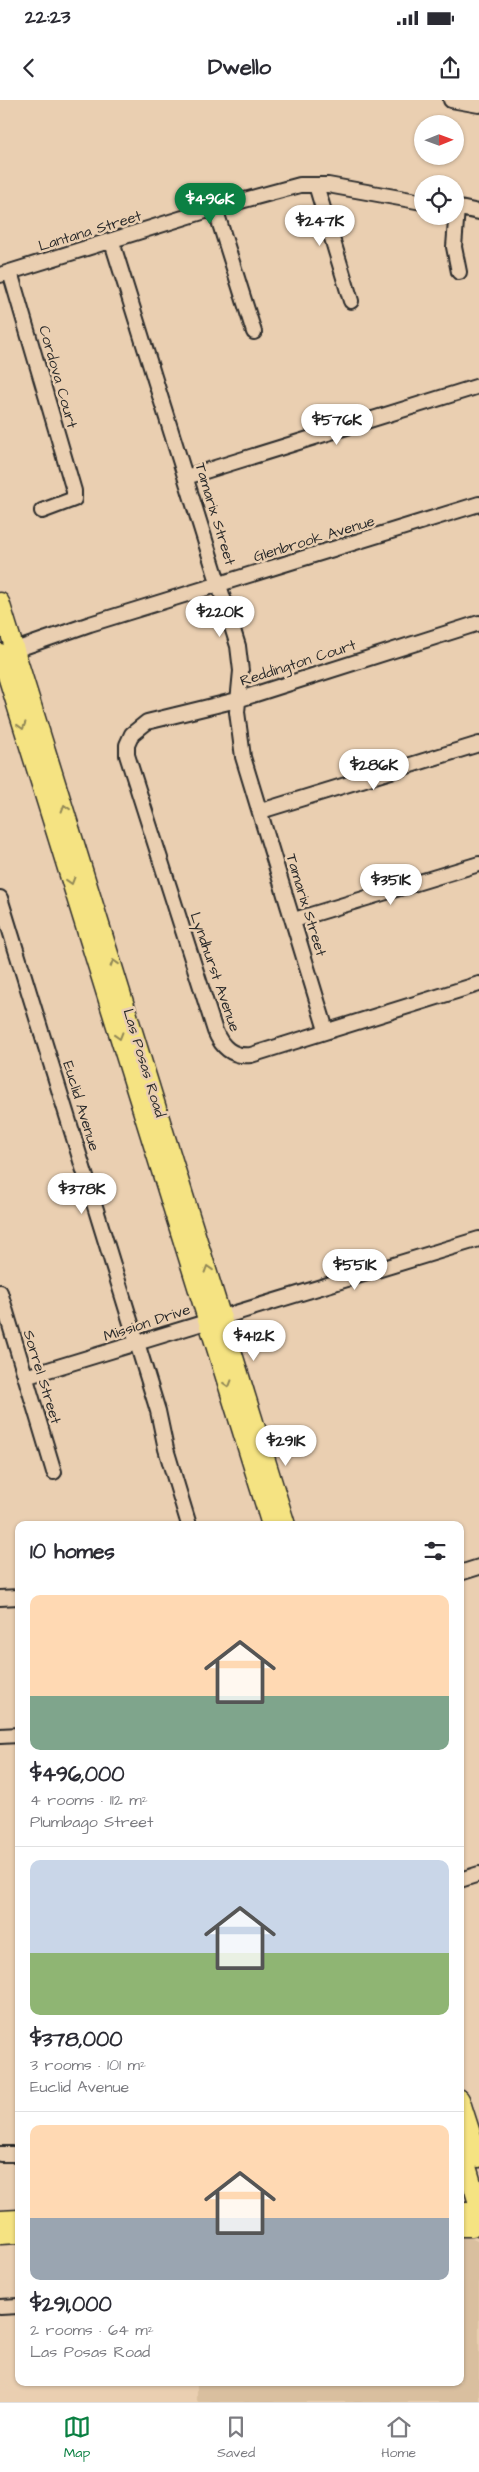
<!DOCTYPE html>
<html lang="en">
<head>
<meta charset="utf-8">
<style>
  :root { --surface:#fff; --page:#f7f7f7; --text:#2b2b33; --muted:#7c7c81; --line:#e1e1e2; --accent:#0b8043 }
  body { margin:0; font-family:"Architects Daughter",sans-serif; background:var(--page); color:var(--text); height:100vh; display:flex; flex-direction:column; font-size:19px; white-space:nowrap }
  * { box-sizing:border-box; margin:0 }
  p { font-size:16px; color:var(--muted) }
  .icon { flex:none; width:28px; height:28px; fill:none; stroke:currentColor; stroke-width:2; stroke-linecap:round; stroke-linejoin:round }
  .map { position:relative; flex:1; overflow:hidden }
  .sheet { position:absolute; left:15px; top:1421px; width:449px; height:865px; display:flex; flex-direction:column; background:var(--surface); border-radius:10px; box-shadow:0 1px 4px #0004 }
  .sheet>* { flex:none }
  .needle { width:32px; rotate:89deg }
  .tools { position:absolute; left:414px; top:15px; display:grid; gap:10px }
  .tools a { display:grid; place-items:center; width:50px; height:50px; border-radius:50%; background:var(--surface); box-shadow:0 1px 4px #0004; font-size:25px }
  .price { position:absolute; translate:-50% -42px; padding:0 11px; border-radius:18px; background:#fff; color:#222; font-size:16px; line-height:32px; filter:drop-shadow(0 1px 2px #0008) }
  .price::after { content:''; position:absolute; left:50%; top:30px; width:15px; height:11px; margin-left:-8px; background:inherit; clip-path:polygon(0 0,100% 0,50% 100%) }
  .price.on { background:var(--accent); color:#fff }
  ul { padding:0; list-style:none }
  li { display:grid; align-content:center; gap:10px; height:265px; padding:0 15px }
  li+li { border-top:1px solid var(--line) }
  li span { display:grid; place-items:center; height:155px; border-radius:10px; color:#555 }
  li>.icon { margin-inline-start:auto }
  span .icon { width:90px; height:90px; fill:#fffc; stroke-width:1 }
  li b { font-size:21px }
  h2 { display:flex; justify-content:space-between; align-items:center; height:60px; padding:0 15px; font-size:21px }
  .status { display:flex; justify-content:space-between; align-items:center; height:35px; padding:0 25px; background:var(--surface); direction:ltr }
  .status svg { height:14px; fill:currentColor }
  header { display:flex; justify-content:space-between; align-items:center; height:65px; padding:0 15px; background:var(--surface); font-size:22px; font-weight:700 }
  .menu { display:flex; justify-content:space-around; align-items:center; height:70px; border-top:1px solid var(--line); background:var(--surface); font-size:14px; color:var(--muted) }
  .menu a { display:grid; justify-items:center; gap:2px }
  .menu .on { color:var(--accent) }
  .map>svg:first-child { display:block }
  .built { fill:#d9bf9f }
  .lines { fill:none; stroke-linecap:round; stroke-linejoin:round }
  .minor-casing { stroke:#2b2b2b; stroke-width:18 }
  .major-casing { stroke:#2b2b2b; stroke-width:21 }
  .minor { stroke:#eacfb1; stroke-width:14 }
  .major { stroke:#f5e382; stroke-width:18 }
  .oneway { stroke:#908756 }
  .labels { text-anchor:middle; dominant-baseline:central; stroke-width:5; stroke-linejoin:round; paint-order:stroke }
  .street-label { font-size:15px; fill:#2b2b2b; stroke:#eacfb1 }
</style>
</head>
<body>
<div class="status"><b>22:23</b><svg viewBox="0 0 49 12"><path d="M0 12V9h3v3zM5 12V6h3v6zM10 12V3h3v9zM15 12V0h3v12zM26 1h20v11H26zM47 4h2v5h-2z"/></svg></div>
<header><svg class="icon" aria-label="back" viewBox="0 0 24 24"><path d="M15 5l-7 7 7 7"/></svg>Dwello<svg class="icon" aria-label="share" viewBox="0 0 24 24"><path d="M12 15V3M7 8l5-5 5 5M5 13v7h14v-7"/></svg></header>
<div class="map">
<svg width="479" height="2302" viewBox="0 0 479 2302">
  <rect width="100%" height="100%" fill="#eacfb1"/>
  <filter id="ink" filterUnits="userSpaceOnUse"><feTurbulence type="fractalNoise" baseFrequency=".02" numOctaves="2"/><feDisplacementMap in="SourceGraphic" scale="10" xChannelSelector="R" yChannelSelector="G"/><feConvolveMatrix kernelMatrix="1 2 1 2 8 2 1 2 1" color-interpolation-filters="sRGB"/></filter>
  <g filter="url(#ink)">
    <path class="built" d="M460 2137H469L479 2142V2302H197V2283L460 2282Z"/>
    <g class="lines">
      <defs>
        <path id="minor" d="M451 0 479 5
          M316 85 351 201
          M455 107 479 112
          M215 108 254 232
          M457 108 454 147 459 172
          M112 142 238 546 241 571 237 612 243 657 326 930
          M10 172 74 391V399L42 411
          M0 175 215 108 300 85H328L422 102
          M186 377 479 286
          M479 523 237 600 147 622 132 634 127 645V655L215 931C222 948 233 957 251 955L479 884
          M15 550 90 524 479 404
          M261 711 479 644
          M0 798 158 1311 166 1349 189 1425
          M294 820 479 764
          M0 1192 54 1372
          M25 1277 479 1139
          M460 1473 479 1467
          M0 1498 19 1497
          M0 1636 19 1635
          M460 1780 479 1774
          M0 2054H19
          M0 2207 19 2206"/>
        <path id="major" d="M0 502 286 1425
          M0 553 271 1425
          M460 1999 479 2058
          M460 2043 479 2107
          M460 2111H471L479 2116
          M0 2120 19 2119
          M460 2127H472L479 2121
          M0 2135 19 2134"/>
      </defs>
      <use href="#minor" class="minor-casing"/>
      <use href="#major" class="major-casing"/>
      <use href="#minor" class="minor"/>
      <use href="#major" class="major"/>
    </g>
    <defs><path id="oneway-chevron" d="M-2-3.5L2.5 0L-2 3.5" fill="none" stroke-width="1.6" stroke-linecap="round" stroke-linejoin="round" transform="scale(1.25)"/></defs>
    <g class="oneway">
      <use href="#oneway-chevron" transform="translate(22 626) rotate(73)"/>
      <use href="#oneway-chevron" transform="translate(65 708) rotate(-107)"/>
      <use href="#oneway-chevron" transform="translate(71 781) rotate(73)"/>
      <use href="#oneway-chevron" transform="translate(114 863) rotate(-107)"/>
      <use href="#oneway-chevron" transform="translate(119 936) rotate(73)"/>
      <use href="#oneway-chevron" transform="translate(208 1169) rotate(-107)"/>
      <use href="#oneway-chevron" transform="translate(228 1284) rotate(73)"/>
    </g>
  </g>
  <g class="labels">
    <g class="street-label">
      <text transform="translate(90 131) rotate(-17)">Lantana Street</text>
      <text transform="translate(58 277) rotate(74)">Cordova Court</text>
      <text transform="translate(215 414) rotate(73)">Tamarix Street</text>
      <text transform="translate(314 439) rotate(-17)">Glenbrook Avenue</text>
      <text transform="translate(298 563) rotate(-18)">Reddington Court</text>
      <text transform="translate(306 805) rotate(73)">Tamarix Street</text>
      <text transform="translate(215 872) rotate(71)">Lyndhurst Avenue</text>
      <text transform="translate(144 963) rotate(73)">Las Posas Road</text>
      <text transform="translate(81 1006) rotate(73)">Euclid Avenue</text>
      <text transform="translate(147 1223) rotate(-18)">Mission Drive</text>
      <text transform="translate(42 1277) rotate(73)">Sorrel Street</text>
    </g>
  </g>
</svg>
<div class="tools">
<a><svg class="needle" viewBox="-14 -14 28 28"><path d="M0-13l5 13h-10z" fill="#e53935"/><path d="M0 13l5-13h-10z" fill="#7c7c81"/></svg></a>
<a><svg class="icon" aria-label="locate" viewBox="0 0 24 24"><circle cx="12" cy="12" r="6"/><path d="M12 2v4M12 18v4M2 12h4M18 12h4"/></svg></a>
</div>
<b class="price on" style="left:210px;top:125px">$496K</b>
<b class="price" style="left:320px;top:147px">$247K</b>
<b class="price" style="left:337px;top:346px">$576K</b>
<b class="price" style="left:220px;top:538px">$220K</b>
<b class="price" style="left:374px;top:691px">$286K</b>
<b class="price" style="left:391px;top:806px">$351K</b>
<b class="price" style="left:82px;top:1115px">$378K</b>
<b class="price" style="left:355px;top:1191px">$551K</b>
<b class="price" style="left:254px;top:1262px">$412K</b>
<b class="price" style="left:286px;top:1367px">$291K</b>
<section class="sheet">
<h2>10 homes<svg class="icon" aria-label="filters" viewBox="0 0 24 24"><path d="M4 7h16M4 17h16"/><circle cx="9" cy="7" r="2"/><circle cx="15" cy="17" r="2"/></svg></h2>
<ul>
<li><span style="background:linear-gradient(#ffd9b3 65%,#7fa58c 0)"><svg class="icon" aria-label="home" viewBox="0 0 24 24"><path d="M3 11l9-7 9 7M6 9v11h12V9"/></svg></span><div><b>$496,000</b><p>4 rooms · 112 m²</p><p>Plumbago Street</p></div></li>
<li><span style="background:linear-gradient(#c9d6e8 60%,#8fb573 0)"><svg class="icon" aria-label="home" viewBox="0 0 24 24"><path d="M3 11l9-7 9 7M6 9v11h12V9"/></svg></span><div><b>$378,000</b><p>3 rooms · 101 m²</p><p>Euclid Avenue</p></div></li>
<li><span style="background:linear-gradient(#ffd9b3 60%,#9aa5b1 0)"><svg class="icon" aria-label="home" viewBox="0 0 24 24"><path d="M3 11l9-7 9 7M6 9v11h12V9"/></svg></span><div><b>$291,000</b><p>2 rooms · 64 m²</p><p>Las Posas Road</p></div></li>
</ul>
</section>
</div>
<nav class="menu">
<a class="on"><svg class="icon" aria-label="map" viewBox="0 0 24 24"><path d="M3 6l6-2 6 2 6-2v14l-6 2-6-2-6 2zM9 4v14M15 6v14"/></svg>Map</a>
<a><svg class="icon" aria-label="saved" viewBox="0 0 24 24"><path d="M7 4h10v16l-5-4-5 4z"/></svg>Saved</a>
<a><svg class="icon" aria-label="home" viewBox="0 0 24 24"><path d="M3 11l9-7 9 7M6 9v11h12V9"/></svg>Home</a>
</nav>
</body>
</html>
